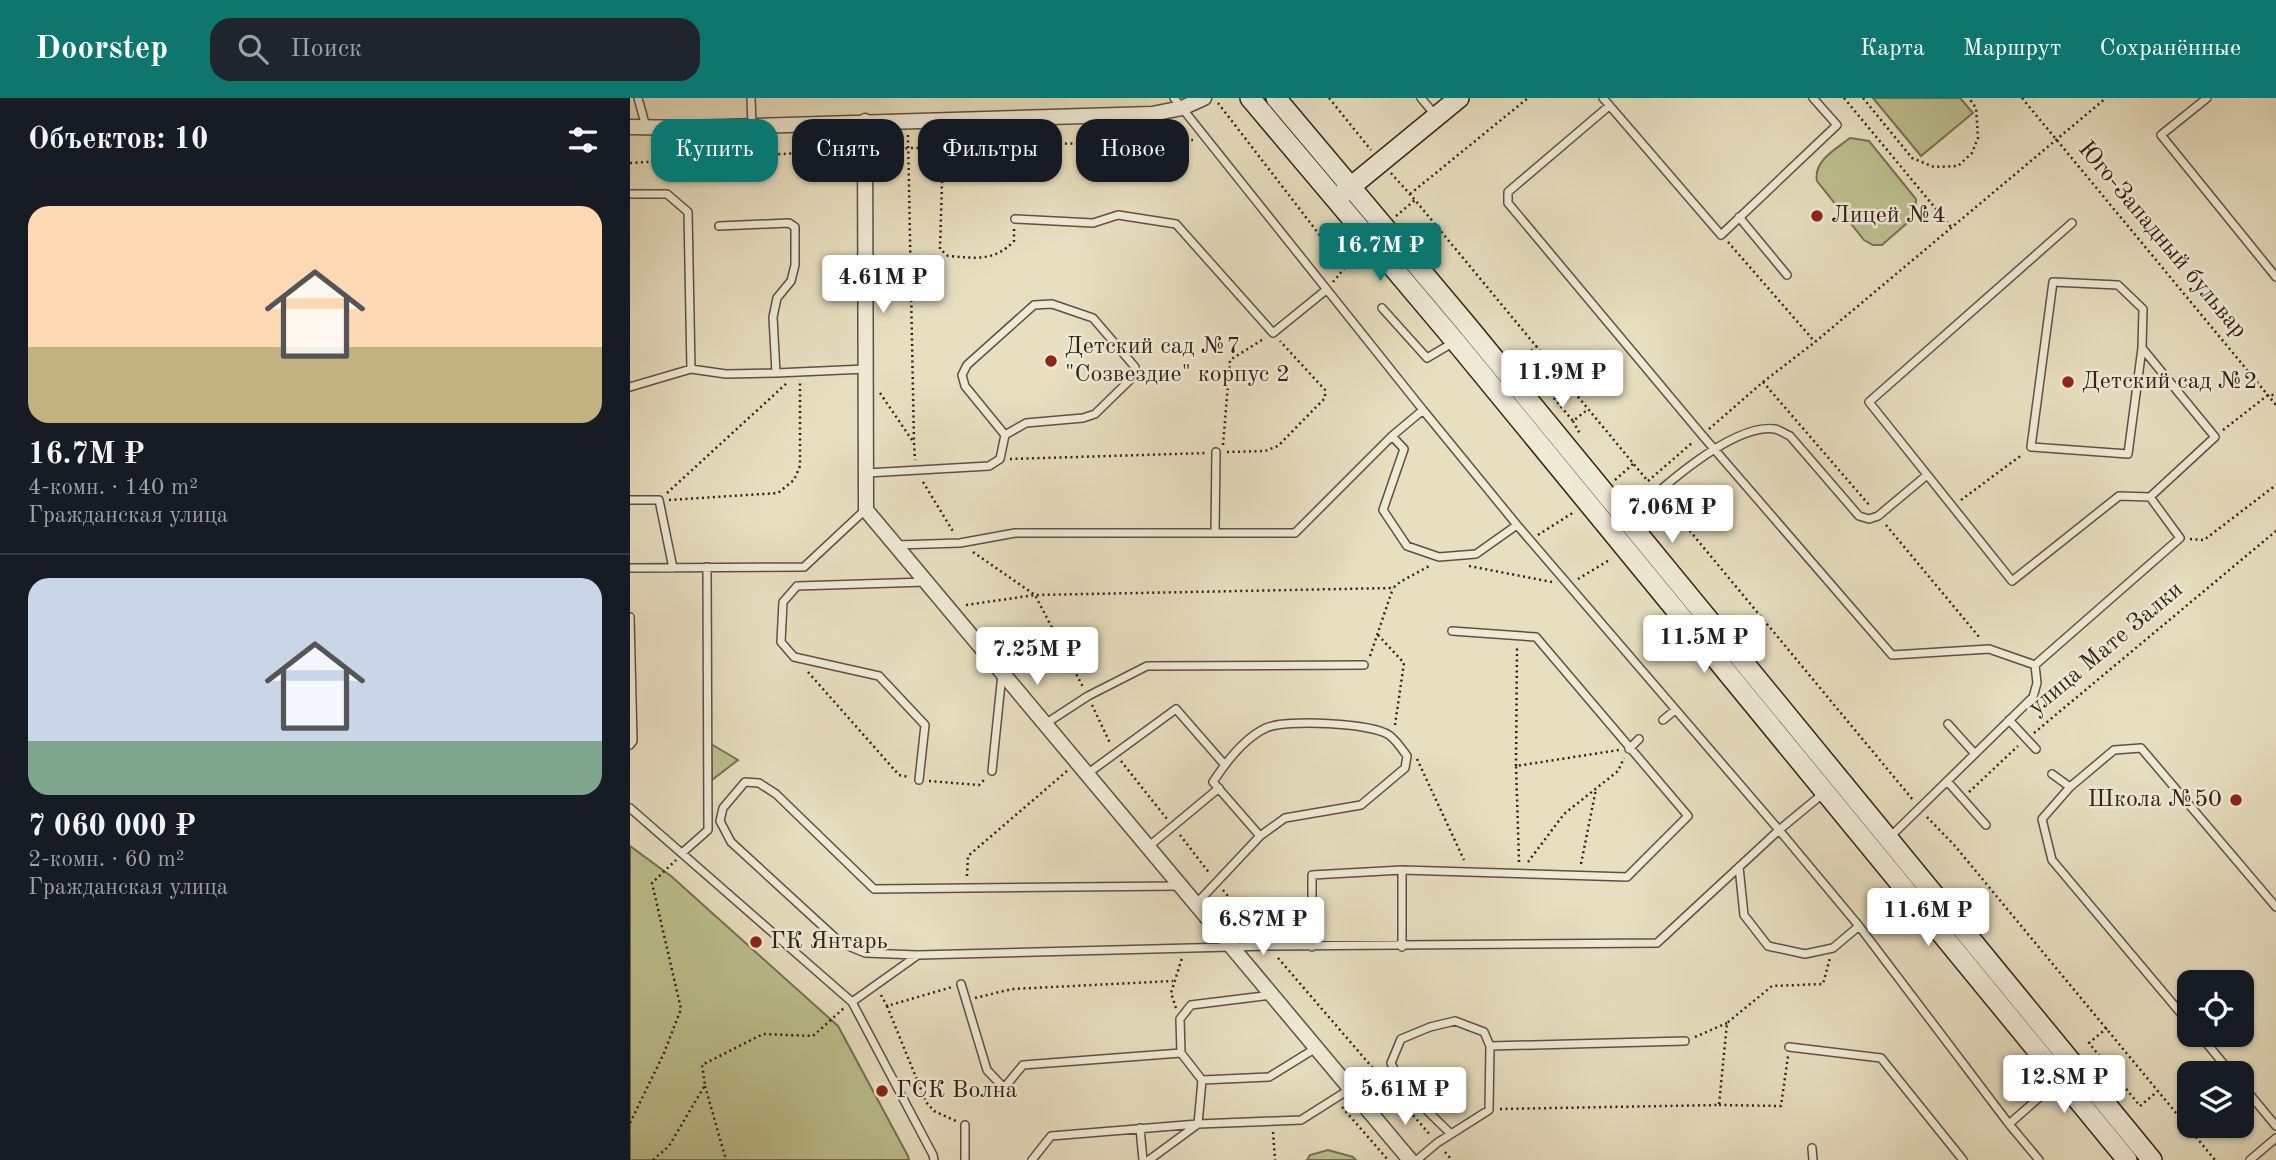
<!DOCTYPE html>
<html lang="ru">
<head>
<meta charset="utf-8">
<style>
  :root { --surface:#171b24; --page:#20242c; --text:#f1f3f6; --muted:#9ea1a6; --line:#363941; --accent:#0f766e }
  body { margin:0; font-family:"Old Standard TT",serif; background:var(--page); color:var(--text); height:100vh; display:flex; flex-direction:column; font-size:26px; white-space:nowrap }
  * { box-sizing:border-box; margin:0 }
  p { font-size:23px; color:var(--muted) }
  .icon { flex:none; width:38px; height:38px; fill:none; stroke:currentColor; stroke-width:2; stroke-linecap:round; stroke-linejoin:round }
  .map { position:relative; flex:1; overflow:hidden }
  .panel { display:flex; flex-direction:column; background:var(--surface); width:630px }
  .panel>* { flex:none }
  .banner { position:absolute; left:21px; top:21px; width:665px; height:63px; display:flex; gap:14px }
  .buttons { position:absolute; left:1547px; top:872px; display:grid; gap:14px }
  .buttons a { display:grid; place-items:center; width:77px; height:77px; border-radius:14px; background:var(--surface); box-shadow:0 2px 5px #0004; font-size:35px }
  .price { position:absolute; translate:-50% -60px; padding:0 16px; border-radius:7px; background:#fff; color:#222; font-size:23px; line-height:46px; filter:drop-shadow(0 2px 4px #0008) }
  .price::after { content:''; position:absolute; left:50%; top:42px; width:21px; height:16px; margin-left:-10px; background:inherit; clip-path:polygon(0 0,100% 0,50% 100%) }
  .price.on { background:var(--accent); color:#fff }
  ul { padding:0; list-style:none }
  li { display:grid; align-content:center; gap:14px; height:371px; padding:0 28px }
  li+li { border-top:2px solid var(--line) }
  li span { display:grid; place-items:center; height:217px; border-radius:21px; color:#555 }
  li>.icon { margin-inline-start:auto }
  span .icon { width:126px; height:126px; fill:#fffc; stroke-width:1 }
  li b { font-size:30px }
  h2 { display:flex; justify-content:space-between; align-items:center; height:84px; padding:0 28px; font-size:30px }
  .tag { padding:0 24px; border-radius:21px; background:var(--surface); box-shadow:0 2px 5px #0004; font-size:24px; line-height:63px }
  .tag.on { background:var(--accent); color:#fff }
  header { display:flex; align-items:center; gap:42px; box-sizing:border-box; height:98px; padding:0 35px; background:var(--accent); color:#fff }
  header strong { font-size:33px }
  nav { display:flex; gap:38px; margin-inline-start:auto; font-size:24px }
  .search { width:490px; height:63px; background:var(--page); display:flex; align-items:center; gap:18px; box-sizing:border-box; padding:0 24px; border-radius:21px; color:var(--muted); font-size:26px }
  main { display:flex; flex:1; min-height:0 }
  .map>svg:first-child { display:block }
  .green { fill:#bcc08e; stroke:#777153; stroke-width:2 }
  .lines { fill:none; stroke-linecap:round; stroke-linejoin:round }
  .lane-casing { stroke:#5f5142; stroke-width:10 }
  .street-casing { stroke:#5f5142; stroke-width:17 }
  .secondary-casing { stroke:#322218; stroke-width:22 }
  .path { stroke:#322218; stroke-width:2.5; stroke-dasharray:2 3.5; stroke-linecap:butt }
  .lane { stroke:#efead6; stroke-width:7 }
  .street { stroke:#efead6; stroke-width:14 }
  .secondary { stroke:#efead6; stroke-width:19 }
  .poi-dot { fill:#8f2418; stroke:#efead6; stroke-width:2.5 }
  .labels { text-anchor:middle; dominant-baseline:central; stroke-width:5; stroke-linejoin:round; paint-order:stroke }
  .poi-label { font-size:24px; fill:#322218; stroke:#efead6; text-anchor:start }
  .street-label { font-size:24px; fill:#322218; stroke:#efead6 }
</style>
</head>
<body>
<header>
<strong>Doorstep</strong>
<div class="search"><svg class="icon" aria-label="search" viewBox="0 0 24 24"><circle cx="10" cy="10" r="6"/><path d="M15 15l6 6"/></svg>Поиск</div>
<nav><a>Карта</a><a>Маршрут</a><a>Сохранённые</a></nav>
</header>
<main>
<section class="panel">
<h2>Объектов: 10<svg class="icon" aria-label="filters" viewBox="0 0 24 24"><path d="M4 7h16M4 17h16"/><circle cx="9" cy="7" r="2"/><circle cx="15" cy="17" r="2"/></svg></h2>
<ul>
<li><span style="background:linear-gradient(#ffd9b3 65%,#c2b280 0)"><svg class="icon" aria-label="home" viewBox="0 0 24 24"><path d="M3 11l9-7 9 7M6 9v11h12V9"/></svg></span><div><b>16.7M ₽</b><p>4-комн. · 140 m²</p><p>Гражданская улица</p></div></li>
<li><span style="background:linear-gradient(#c9d6e8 75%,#7fa58c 0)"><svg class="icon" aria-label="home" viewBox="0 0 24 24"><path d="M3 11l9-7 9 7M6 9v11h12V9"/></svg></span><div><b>7 060 000 ₽</b><p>2-комн. · 60 m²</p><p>Гражданская улица</p></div></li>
</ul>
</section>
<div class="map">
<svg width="1646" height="1062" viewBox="0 0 1646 1062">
  <rect width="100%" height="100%" fill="#e7dfc0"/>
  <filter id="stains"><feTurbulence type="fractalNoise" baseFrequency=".00286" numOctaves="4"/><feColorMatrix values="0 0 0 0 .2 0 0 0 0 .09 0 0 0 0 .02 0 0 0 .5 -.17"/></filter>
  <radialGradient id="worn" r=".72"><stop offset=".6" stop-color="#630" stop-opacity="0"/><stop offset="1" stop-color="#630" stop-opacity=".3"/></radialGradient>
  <path class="green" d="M1243 0H1330L1343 15 1291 58Z
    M1220 40 1239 43 1286 101 1285 118 1252 147H1243L1234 142 1187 83C1183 63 1206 51 1220 40Z
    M81 646 108 662 82 682Z
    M0 748 41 778 208 928 278 1058 279 1062H0Z
    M698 1052 723 1059 726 1062H677L680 1057Z"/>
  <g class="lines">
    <defs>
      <path id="lane" d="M8 0 16 29
        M121 0 122 27
        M791 0 806 18
        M973 0 1091 137 1207 27 1183 0
        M1577 0 1531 37 1646 179
        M979 8 878 94V105L1072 337 1262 557 1359 551 1405 567
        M0 96H37L58 114 61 271
        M1109 119 1157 177
        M385 121 463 125 488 117 546 126 643 235 696 192
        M1442 125 1239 304 1382 483 1489 398 1520 399
        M89 128 159 125 165 129V167L161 183 147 200 143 219 146 275 235 271
        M752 210 797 260 824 244
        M0 289 61 271 96 276 146 275
        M762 338 774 351 753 412 777 448 809 459 846 456 887 427 793 312
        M237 375 359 368 370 361 375 337 335 288 332 277 337 267 404 207 422 206 463 220 505 269V277L465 316 453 320 396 325 375 337
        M0 402H29L43 470
        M999 420C1029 392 1102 325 1145 331 1150 332 1155 336 1160 338L1229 418 1239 421 1248 418 1297 377
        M887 427 1149 732 1229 828 1203 850 1175 856 1138 848 1114 817 1109 769
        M585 435 586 354
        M267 447 330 445 385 435H665L762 338 793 312 544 0
        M0 470 174 469 235 412
        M0 519 3 643 0 647
        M1033 622 1045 612
        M1379 622 1406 651
        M415 626 458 598 517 568 734 567
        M1318 626 1345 656
        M999 651 1009 641
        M362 673 372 576
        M457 676 546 611 594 666
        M1422 676 1440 689
        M289 682 295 627 249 578 164 559 151 544 153 504 167 488 296 484
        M1317 683 1356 727
        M0 710 222 904 303 1057 304 1062
        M1261 738 1403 599 1407 585 1405 567 1550 440 1520 399 1585 339 1512 250 1513 211 1488 187 1423 184 1401 349 1498 356 1512 250
        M518 749 589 690
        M52 755 78 732 77 469
        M772 772 997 779 1058 718 906 539 822 533
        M566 806 630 738 655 720 731 707 775 670 777 658C772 651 766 642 759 637 742 625 655 621 636 630 614 640 596 664 583 684L630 738
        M1229 828 1379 1026 1409 1062
        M682 849V777L772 772V849
        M287 857 235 855 211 845 101 744 90 723 93 710 115 684 129 685 146 696 244 791 550 788
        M331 886 357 972 374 990 393 967 551 955
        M222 904 288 857 639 848 1027 845 1149 732 1195 694
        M1559 925 1422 762 1412 721 1440 689 1484 652 1511 650 1646 809
        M1569 936 1601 975
        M1159 949 1251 960 1333 1062
        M572 982 639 979 686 950
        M1612 987 1646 1028
        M1379 1026 1428 983
        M335 1027V1062
        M510 1030 513 1062
        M821 1036 773 989 761 965 771 941 800 929 825 923 854 934 860 948
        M1182 1050 1183 1062
        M402 1062 421 1038 568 1026 671 1022 720 991
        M519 1062 568 1026 572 982 551 955 550 921 561 907 642 897
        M787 1062 807 1045 859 1012 860 948 1055 943
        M1620 1062 1646 1040"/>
      <path id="street" d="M235 23 236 412 780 1062
        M0 29 59 30 522 16 552 10 574 0"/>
      <path id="secondary" d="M620 0 825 243 1497 1062
        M646 0 837 227 1522 1062
        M712 96 829 0"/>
    </defs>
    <use href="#lane" class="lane-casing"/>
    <use href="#street" class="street-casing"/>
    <use href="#secondary" class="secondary-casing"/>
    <path class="path" d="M699 0 741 52
      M1214 0 1321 129
      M1233 0 1282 60 1304 69 1328 68 1342 55 1348 40 1346 10 1339 0
      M1392 0 1646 307
      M588 5 715 170
      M278 37 284 345
      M313 50 310 151 318 158C345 160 364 164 384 143V130
      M248 51 563 42
      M0 65 220 52
      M761 75 785 102 1017 382
      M780 96 898 0
      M766 118 785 102
      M1098 144 1185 244
      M703 184 728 154
      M907 248 891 261 943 323 957 312
      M1133 284 1240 408
      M250 295 284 345 285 362
      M943 323 950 336
      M1079 331 1133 284 1185 244 1476 0
      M1593 332 1638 297H1646
      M593 347 600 262 635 240
      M597 354 635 353 648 348 695 300V292L650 243
      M380 361 577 355
      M985 382 1003 366
      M1018 383 1063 344
      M293 384 324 435
      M37 395 158 284
      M39 402 148 395 164 382 170 368V285
      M1331 402 1393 356
      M1035 403 1283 702
      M1256 427 1350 540
      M1024 428 1043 412
      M908 437 944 414
      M1560 441 1574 442 1646 387
      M343 454 405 497 453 589
      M839 468 922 484
      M948 481 981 461
      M336 507 405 497 763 490 770 484 801 467
      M748 537 774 565 765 627
      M740 558 763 490
      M178 574 269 677 279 679
      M462 607 480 645
      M1404 635 1646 433
      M787 661 834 762
      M491 663 537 721
      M886 668 887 549
      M299 683 349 687 356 680
      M1339 694 1388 648
      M1297 719 1325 748 1585 1062
      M550 737 580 776
      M889 764 886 668 989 652
      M898 764 934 716 988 673 994 660
      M951 766 966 691
      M337 778 338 758 437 673
      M593 792 631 839
      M648 860 760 990
      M251 897 257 908 322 889
      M345 900 382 891 543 883
      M257 908 296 1004 304 1013 326 1023
      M546 910 541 895 552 860
      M1477 930 1459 945 1510 1008 1528 993
      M1065 939 1097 925
      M75 988 96 1062
      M1089 1007 1151 1008 1158 958
      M712 1009 758 1062
      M776 1009 801 1038
      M870 1011 1089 1007 1097 925 1142 888 1193 886 1200 860
      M0 1025 34 955 51 911 22 785 46 762
      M643 1034 645 1062
      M815 1054 822 1062
      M23 1062 39 1048 75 987 72 967 133 936 183 938 214 910"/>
    <use href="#lane" class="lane"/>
    <use href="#street" class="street"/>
    <use href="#secondary" class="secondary"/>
  </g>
  <g class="poi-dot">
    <circle cx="1187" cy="118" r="7"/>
    <circle cx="421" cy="263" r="7"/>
    <circle cx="1438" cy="284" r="7"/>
    <circle cx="1606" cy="702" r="7"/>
    <circle cx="126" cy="844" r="7"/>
    <circle cx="252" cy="993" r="7"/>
  </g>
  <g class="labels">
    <g class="poi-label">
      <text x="1201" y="118">Лицей №4</text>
      <text x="435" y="249">Детский сад №7<tspan x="435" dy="28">"Созвездие" корпус 2</tspan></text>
      <text x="1452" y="284">Детский сад №2</text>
      <text x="1592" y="702" text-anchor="end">Школа №50</text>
      <text x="140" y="844">ГК Янтарь</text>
      <text x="266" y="993">ГСК Волна</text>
    </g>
    <g class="street-label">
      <text transform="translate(1532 142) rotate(50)">Юго-Западный бульвар</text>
      <text transform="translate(1476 551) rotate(-40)">улица Мате Залки</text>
    </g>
  </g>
  <rect width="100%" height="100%" filter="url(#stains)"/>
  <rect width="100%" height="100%" fill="url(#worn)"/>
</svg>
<div class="buttons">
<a><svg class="icon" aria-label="locate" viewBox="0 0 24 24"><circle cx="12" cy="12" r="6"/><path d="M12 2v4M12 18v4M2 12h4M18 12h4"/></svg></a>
<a><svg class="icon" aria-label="layers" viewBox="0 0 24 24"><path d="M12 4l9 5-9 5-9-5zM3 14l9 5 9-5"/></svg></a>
</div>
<b class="price on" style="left:750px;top:185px">16.7M ₽</b>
<b class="price" style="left:253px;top:217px">4.61M ₽</b>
<b class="price" style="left:932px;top:312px">11.9M ₽</b>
<b class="price" style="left:1042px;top:447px">7.06M ₽</b>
<b class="price" style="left:1074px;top:577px">11.5M ₽</b>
<b class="price" style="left:407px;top:589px">7.25M ₽</b>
<b class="price" style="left:1298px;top:850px">11.6M ₽</b>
<b class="price" style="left:633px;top:859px">6.87M ₽</b>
<b class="price" style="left:1434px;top:1017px">12.8M ₽</b>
<b class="price" style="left:775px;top:1029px">5.61M ₽</b>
<div class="banner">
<a class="tag on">Купить</a>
<a class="tag">Снять</a>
<a class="tag">Фильтры</a>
<a class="tag">Новое</a>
</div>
</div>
</main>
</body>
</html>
